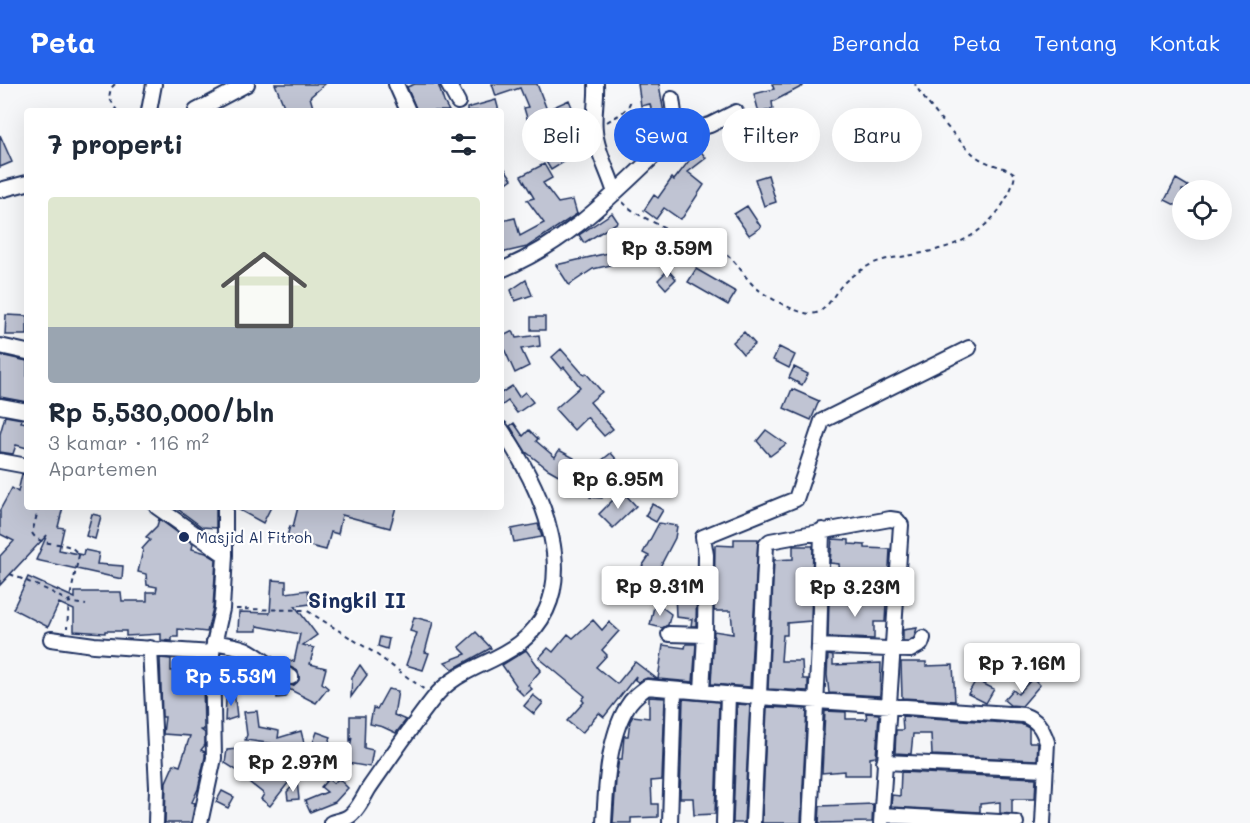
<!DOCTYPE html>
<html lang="id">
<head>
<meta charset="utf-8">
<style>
  :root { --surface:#fff; --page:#f2f2f3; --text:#1f2937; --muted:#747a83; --line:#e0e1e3; --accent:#2563eb }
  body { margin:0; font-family:Mali,sans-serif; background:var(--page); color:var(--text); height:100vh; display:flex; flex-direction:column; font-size:22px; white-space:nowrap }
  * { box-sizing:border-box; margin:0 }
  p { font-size:20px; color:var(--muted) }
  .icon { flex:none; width:33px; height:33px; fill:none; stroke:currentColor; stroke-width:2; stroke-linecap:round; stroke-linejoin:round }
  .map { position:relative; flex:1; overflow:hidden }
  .side { position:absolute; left:24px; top:24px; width:480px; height:402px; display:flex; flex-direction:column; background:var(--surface); border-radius:6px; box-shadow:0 6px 24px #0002 }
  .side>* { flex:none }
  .banner { position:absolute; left:522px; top:24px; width:570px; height:54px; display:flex; gap:12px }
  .buttons { position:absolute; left:1172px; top:96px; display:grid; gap:12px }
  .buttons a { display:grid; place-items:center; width:60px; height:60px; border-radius:50%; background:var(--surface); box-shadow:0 6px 24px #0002; font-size:30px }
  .price { position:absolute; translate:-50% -51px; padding:0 14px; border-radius:6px; background:#fff; color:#222; font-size:20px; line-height:39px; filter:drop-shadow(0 2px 3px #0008) }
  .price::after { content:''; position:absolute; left:50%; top:36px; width:18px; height:14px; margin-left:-9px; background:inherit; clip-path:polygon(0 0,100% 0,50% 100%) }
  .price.selected { background:var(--accent); color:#fff }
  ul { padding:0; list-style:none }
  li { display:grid; align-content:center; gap:12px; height:318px; padding:0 24px }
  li+li { border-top:2px solid var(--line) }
  li span { display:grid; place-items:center; height:186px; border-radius:6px; color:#555 }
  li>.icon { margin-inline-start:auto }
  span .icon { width:108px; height:108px; fill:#fffc; stroke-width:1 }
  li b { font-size:26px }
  h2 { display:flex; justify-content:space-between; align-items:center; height:72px; padding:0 24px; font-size:26px }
  .chip { padding:0 21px; border-radius:27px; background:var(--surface); box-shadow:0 6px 24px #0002; font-size:21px; line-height:54px }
  .chip.selected { background:var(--accent); color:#fff }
  header { display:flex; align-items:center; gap:36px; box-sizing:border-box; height:84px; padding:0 30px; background:var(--accent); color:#fff }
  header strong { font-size:28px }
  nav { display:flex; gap:33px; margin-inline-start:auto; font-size:21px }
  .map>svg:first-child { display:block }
  .building { fill:#c0c4d3; stroke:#1b2f5e; stroke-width:1.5 }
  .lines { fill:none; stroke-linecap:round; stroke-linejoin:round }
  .minor-casing { stroke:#1b2f5e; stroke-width:18 }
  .path { stroke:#1b2f5e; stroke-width:2; stroke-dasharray:4.5 4.5; stroke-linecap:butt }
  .minor { stroke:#fff; stroke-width:14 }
  .poi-dot { fill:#1b2f5e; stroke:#fff; stroke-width:2 }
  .labels { text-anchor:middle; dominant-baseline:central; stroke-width:4.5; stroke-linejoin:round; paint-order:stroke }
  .poi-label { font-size:15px; fill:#1b2f5e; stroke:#fff; text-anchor:start }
  .district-label { font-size:21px; font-weight:bold; fill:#1b2f5e; stroke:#fff }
</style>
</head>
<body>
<header>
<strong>Peta</strong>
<nav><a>Beranda</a><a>Peta</a><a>Tentang</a><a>Kontak</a></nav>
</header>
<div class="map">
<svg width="1250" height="739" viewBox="0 0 1250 739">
  <rect width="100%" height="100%" fill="#f6f7f9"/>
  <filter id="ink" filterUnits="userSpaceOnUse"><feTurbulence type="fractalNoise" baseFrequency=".0167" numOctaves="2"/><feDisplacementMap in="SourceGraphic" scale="12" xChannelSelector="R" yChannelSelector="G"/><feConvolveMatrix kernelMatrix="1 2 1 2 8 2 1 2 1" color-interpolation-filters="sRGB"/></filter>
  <g filter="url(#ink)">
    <path class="building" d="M275 0H325L310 13 314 27H286Z
      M415 0H438L444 18 449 27H417L407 3Z
      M492 0H537L547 26 569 16 588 61 567 71 569 75 551 86 539 66 533 40 529 41 524 24 528 23 520 4 496 12Z
      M638 0H659L667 47 665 49 657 51 650 20 641 22Z
      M772 0H801L803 2 772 18 773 25 759 29 754 10 774 5Z
      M496 16 499 27H467V24Z
      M755 37 763 55 749 62 741 44Z
      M0 51 12 78 0 83Z
      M699 65 706 74 688 88 704 101 683 133 680 135 664 124 656 135 644 126 654 111 658 114 672 94 674 96 692 73 691 71Z
      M501 79 512 95 501 103Z
      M544 80 552 94 543 99 558 119 573 116 577 130 527 163 501 169V137L515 134 520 152 544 139 527 116 534 114 521 92Z
      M768 91 776 118 764 122 755 95Z
      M1176 95 1188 102 1186 106H1182V113L1177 122 1165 116Z
      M747 122 761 143 749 151 734 130Z
      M612 129 618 138 584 159 579 151Z
      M608 169 611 181 593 185 569 201 556 181Z
      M696 185 736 208 728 221 688 198Z
      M668 186 676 195 666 205 658 196Z
      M526 196 532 211 515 217 511 206Z
      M6 231 27 232V251H5Z
      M531 233H545V246H531Z
      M513 247 516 254 539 251 540 262 521 265 529 282 515 289 501 258V253Z
      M744 248 755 260 743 270 733 258Z
      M779 263 795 271 789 284 773 276Z
      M561 265 584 291 586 289 602 308 590 318 613 345 604 352 587 333 574 346 555 325 580 303 564 283 562 285 552 273Z
      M0 271 27 277V318L0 313Z
      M794 283 808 290 802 301 789 294Z
      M512 302 519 313 525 308 533 318 517 329 508 317 501 322V309Z
      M792 305 819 317 811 336 784 324Z
      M5 332 22 335 21 338 27 339V364L16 361 13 370 0 368V350Z
      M514 339 523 352 529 346 538 355 536 357 555 373 559 366 574 374 562 393 548 385 526 368 510 342Z
      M766 346 786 360 770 372 757 357Z
      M611 369 623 383 614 392 601 377Z
      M22 390 27 391V423H63L58 443 64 444 59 466 83 471 84 466 99 469 97 480 123 482 122 495 36 476 47 451 0 501V472L14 457 0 450V426L12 404 18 408Z
      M591 396H603L602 414 590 413Z
      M622 407 636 422 613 444 599 430Z
      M652 420 663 426 656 438 645 432Z
      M175 423H216V444L202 443Z
      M234 423H271L263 439Z
      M298 423H396L390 444 342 431 338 450 331 448 326 466 286 456 290 442 293 443Z
      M92 430 101 432 95 455 86 452Z
      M159 435 193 460 192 465 206 469 216 475 213 524 207 548 178 545V553H172V557L161 556V550L126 552V547H105V549L74 547V526L59 519 48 543 13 525 28 493 75 514V508H121L122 517H147V508H156L157 503 147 501 146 490 138 488 143 466 142 465 150 456 146 453 157 442Z
      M659 439 677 442 675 454 652 498 641 484 649 472 643 469Z
      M538 440 542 453 514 458 511 445Z
      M734 455H758L750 603 711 600 714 547 733 550 731 527H714L715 461 734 462Z
      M832 455 849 456V460L865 461V464L890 465 888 501 840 496 839 480 830 479Z
      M793 462H813L811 537 787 539V551H783L781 577H802L803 595H808V607L768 605 774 476 793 475Z
      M682 485 697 486 696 542H691L692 535 676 533 675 507 680 506Z
      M614 487 631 500 621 512 605 499Z
      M272 496 286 497V509L308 506 310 520 295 522 317 551 303 561 314 564 310 580 326 584 322 599 328 604 316 619 285 603 286 613 277 614 275 600 280 598 293 602 299 596 298 587 288 582 290 576 294 578 300 550 257 542V547H238L239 528 270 529Z
      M840 514 886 519 885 538H874V555L828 553 829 516 840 517Z
      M655 518 671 530 668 541 662 544 650 541Z
      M414 533 433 538 425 568 429 569 423 586 406 581 417 549 410 547Z
      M593 536 602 546 609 538 619 547 602 566 607 571 596 583 617 600 635 578 657 595 647 594 638 598 635 596 636 592 604 633 599 629 582 649 567 637 584 618 582 616 585 612 539 574 548 564 553 568 568 550 573 554Z
      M917 544 914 554 908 557H903V546Z
      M476 548 491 564 453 585 445 578 466 570 459 563Z
      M380 553 389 555 387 565 378 562Z
      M686 560H696L693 598 658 595 663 561 685 564Z
      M526 566 541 586 528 601 532 605 524 612 515 603 516 601 502 581Z
      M828 571 833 572V581L881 579 880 612 829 609 827 591Z
      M236 573 249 582 241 593 228 584Z
      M160 574 171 575V587L191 585 192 596 203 595 204 646H201L205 649V661L201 666 205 668V673L198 705 192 718 195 719 191 739H165L166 698 174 680 180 682 190 652 163 650 165 633H162Z
      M901 578H926V582L953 581 955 617 902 614Z
      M360 581 367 591 351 613 352 593Z
      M1033 594 1040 601 1022 622 1010 621 1004 616 1013 606 1018 610Z
      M976 596 994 605 986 619 968 610Z
      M388 605 398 607 394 631 406 636 396 649 383 643 370 640 373 624 377 625Z
      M234 606 237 633 225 637 226 615Z
      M533 611 543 619 534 630 524 622Z
      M649 613 665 614 662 696 651 697 652 720H658V733L631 734V739H613L616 696 619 675H622L624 652H628L630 637 633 632 649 634Z
      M683 615 719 618 715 730 694 731 693 714H680Z
      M737 620 750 621 744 739H733Z
      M767 623 807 625 801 739H762Z
      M257 627 259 643 279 647 278 654 301 647 305 663 293 666 292 694 270 722 261 715 264 710 240 691 241 689 225 679 227 666 239 665 273 692 274 660 245 656 247 651 244 628Z
      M825 627 846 628V635H867L866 629 879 630 876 673 870 674V691H844V687L822 689Z
      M350 632H365L364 664 373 666 370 683 347 679 352 653 350 656Z
      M902 632 1021 640 1029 644V658H1038L1037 676 932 671 931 650H913L911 670 895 669 896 646H903Z
      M317 648 331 653 325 669 311 664Z
      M318 675 325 682 316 692 309 685Z
      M901 688 1036 694 1035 715H1012V730L1000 729V718L980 720V728L891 723 892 711 900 712Z
      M328 695 333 699 339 695 348 704 335 718 310 728 305 717 327 708 321 703Z
      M297 697 299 715 288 716 287 708Z
      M222 707 234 713 228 724 216 718Z
      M873 720 872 738 819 739 820 722Z"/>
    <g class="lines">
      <defs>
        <path id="minor" d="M396 0 408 27
          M448 0 458 18
          M596 0C597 16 593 31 595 47 597 69 609 88 615 109
          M149 27 154 0
          M196 27 247 0
          M677 50 710 41 736 28
          M0 106 27 99
          M501 186C574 156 620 103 677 50L672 15
          M0 262 27 268
          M0 322 27 327
          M0 377 27 382
          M157 423 225 471
          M821 503 896 511
          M669 550 705 551 702 607
          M705 551 706 471 703 453 796 415 822 337 969 264
          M51 555 94 561 212 569
          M214 558C225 561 239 561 249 567 263 575 275 587 291 593
          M819 562 910 566 921 560 923 554
          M150 564 157 703 156 739
          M884 678 1046 685
          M882 731 1016 739
          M200 739 214 674 212 569 222 525 225 471V423
          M331 739C336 737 344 736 348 733 357 728 364 712 369 704 390 674 411 643 433 615 457 584 492 581 520 559 589 503 541 404 501 345
          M604 739C606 703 608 654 627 623 632 614 639 609 647 603L759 613 1023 631C1037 636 1042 643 1047 658L1043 739
          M670 739 674 606
          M724 739 728 610
          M753 739 766 461 770 457 890 435 897 436 901 441 881 739
          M810 739 819 562 822 446"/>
      </defs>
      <use href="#minor" class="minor-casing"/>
      <path class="path" d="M115 0 111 4 109 13 117 27
        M607 38C617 32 629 27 631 15
        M623 118C637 136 702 158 726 170 738 179 743 191 753 201 763 211 791 226 805 229 825 234 831 213 842 201 849 193 859 187 868 182 880 175 894 174 907 172 944 165 970 160 996 130 1004 120 1014 102 1015 90 1005 82 991 82 980 75 967 68 922 15 915 0
        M39 423 32 449C40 463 60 457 72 464 74 465 78 470 79 471L69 518 67 544
        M10 490 50 507 69 518 86 521
        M236 525 306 526 373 568 425 606"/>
      <use href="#minor" class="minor"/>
    </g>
  </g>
  <circle class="poi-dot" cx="184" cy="453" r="6"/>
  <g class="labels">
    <g class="poi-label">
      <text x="196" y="453">Masjid Al Fitroh</text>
    </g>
    <g class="district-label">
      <text x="357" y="515">Singkil II</text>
    </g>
  </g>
</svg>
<div class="buttons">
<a><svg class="icon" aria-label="locate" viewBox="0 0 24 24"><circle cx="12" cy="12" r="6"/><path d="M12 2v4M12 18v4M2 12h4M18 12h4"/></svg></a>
</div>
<b class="price" style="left:667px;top:195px">Rp 3.59M</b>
<b class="price" style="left:618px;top:426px">Rp 6.95M</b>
<b class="price" style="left:660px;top:533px">Rp 9.31M</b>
<b class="price" style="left:855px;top:534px">Rp 3.23M</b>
<b class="price" style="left:1022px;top:610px">Rp 7.16M</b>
<b class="price selected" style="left:231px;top:623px">Rp 5.53M</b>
<b class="price" style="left:293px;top:709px">Rp 2.97M</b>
<div class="banner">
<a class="chip">Beli</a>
<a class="chip selected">Sewa</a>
<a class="chip">Filter</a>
<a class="chip">Baru</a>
</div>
<section class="side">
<h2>7 properti<svg class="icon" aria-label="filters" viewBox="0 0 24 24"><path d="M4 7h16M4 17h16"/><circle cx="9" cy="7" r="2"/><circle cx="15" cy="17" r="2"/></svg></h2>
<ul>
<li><span style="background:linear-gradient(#dfe7d0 70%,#9aa5b1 0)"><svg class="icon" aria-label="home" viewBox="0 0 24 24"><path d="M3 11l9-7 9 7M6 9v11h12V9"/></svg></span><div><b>Rp 5,530,000/bln</b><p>3 kamar · 116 m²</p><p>Apartemen</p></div></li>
</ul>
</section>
</div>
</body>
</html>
